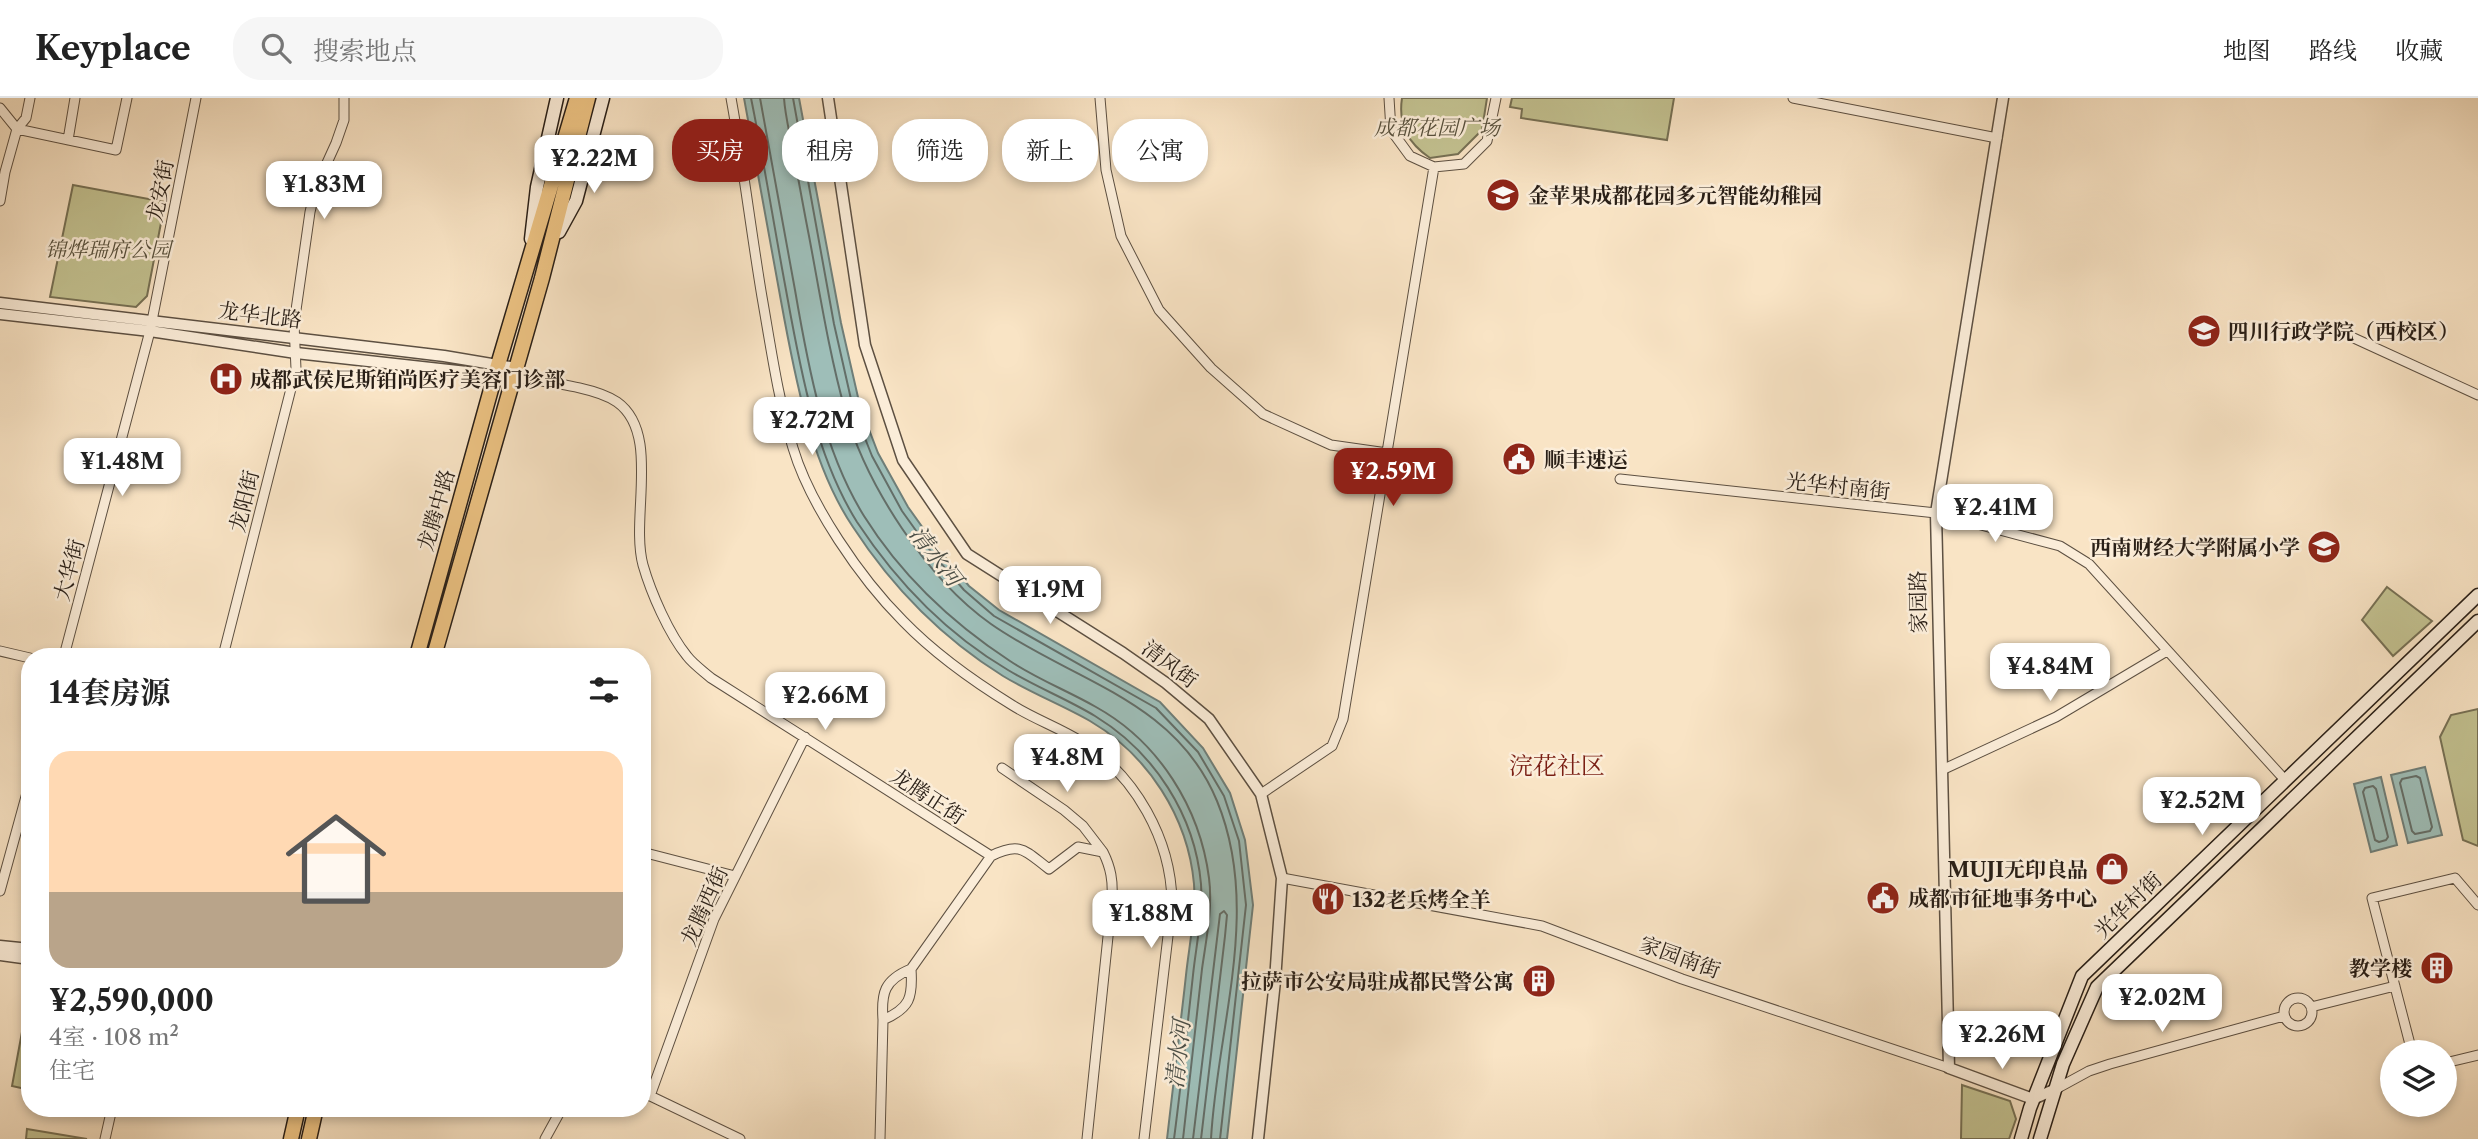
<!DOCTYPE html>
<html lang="zh">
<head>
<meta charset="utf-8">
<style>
  :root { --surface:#fff; --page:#f6f6f6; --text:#222; --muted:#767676; --line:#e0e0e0; --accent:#8f2418 }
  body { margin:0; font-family:"Libre Caslon Text","Noto Serif SC",serif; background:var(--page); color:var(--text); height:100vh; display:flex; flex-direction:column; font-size:26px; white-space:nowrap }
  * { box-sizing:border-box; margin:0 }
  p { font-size:23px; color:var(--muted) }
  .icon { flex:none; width:38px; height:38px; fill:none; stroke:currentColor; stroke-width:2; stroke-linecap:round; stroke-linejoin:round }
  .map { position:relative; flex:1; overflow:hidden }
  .sheet { position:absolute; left:21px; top:550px; width:630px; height:469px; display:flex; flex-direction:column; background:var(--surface); border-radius:28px; box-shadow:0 4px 10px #0003 }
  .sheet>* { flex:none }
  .banner { position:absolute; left:672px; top:21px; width:665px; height:63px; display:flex; gap:14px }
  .tools { position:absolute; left:2380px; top:942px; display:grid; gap:14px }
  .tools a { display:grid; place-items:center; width:77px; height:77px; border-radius:50%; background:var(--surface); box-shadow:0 4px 10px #0003; font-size:35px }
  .price { position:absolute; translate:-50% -60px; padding:0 16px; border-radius:14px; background:#fff; color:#222; font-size:23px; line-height:46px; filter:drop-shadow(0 2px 4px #0008) }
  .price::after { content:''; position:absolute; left:50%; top:42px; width:21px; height:16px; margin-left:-10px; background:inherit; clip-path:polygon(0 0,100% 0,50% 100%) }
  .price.on { background:var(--accent); color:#fff }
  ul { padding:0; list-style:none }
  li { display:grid; align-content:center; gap:14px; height:371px; padding:0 28px }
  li+li { border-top:2px solid var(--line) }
  li span { display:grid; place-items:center; height:217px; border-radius:21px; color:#555 }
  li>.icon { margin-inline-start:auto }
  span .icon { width:126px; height:126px; fill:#fffc; stroke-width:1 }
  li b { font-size:30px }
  h2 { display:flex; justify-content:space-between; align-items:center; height:84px; padding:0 28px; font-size:30px }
  .chip { padding:0 24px; border-radius:28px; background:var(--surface); box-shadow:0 4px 10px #0003; font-size:24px; line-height:63px }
  .chip.on { background:var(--accent); color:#fff }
  header { display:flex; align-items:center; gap:42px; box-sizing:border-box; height:98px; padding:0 35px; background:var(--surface); border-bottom:2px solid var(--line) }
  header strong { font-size:33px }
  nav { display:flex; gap:38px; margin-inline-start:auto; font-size:24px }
  .search { width:490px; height:63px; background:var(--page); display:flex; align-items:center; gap:18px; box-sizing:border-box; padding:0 24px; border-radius:28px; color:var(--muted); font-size:26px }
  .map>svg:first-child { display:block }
  .green { fill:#c3c291; stroke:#767054; stroke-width:2 }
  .water { fill:#9ebeb8; stroke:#6f7e78; stroke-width:2 }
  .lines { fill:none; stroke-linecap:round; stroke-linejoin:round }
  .shore { stroke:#646e68; stroke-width:2 }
  .minor-casing { stroke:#5d5042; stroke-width:11 }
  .tertiary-casing { stroke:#5d5042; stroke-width:13 }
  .secondary-casing { stroke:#291f17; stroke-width:15 }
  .primary-casing { stroke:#291f17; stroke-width:17 }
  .minor { stroke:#fbedd9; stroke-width:9 }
  .tertiary { stroke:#fbedd9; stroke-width:10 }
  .secondary { stroke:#fbedd9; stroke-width:12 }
  .primary { stroke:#ecc282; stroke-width:14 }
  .labels { text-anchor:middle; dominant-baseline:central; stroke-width:5; stroke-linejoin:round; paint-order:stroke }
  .park-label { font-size:21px; font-style:italic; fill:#57503c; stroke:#fbedd9 }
  .street-label { font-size:21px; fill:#291f17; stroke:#fbedd9 }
  .poi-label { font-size:21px; font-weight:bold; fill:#291f17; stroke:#fbedd9; text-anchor:start }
  .water-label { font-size:23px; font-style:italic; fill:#4c4f47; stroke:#fbedd9 }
  .quarter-label { font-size:24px; fill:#7a1f14; stroke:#fbedd9 }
</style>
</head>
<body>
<header>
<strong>Keyplace</strong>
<div class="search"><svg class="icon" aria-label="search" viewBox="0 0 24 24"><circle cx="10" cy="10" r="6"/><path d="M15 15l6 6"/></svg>搜索地点</div>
<nav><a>地图</a><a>路线</a><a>收藏</a></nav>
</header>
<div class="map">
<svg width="2478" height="1041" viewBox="0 0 2478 1041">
  <rect width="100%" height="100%" fill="#f9e4c5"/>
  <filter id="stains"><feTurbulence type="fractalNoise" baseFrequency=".00286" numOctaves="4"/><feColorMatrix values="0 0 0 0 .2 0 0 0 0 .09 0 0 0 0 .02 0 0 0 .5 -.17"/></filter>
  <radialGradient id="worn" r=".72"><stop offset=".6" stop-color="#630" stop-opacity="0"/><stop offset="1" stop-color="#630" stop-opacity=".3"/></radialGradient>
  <path class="green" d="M1402 0H1487L1482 32 1458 56 1430 60C1408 45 1398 27 1402 0Z
    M1512 0H1674L1667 42 1521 20 1522 11 1510 9Z
    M73 87 165 104 147 198 136 209 50 199Z
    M2387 489 2432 523 2393 558 2362 522Z
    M2478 611V748L2463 742 2440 639 2451 617Z
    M27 907H30V992L12 988Z
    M1962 987 2010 1003 2016 1021 2009 1041H1961Z
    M27 1031 87 1041H26Z"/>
  <path class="water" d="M744 0H799L841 225 860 308 878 355 908 409 938 451 969 488 999 512 1160 604 1203 650 1230 695 1245 742 1253 807 1227 1041H1167C1173 987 1180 932 1186 877 1189 848 1196 816 1194 786 1188 719 1148 657 1090 623 1062 607 1031 595 1003 578 942 540 892 489 853 429 809 364 793 269 779 192 767 128 756 64 744 0Z
    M2425 669 2442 737 2408 745 2391 677Z
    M2381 679 2397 747 2371 754 2354 686Z"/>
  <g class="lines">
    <path class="shore" d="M751 0C764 64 774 128 786 192 800 269 815 357 857 424 896 483 947 536 1008 572 1036 589 1067 601 1095 618 1154 654 1195 717 1201 786 1203 817 1196 848 1193 877 1187 932 1181 987 1174 1041
      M760 0C772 64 783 128 795 192 808 268 823 352 864 418 901 477 952 525 1010 563 1037 581 1068 593 1096 609 1159 644 1200 710 1209 780 1213 810 1206 842 1202 871 1196 928 1189 984 1183 1041
      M784 0C785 16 789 32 792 48 798 78 803 108 809 138 820 196 829 255 845 312 866 387 927 481 991 526 1072 583 1175 601 1217 703 1262 812 1217 929 1211 1041
      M793 0 834 226 853 310 872 358 902 413 932 455 964 492 994 518 1156 610 1198 654 1224 698 1239 743 1246 807 1220 1041
      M2416 678 2420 680 2432 729 2430 733 2415 736 2412 733 2400 685 2402 681Z
      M2373 688 2376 691 2388 739 2386 742 2379 744 2375 742 2363 694 2365 690Z
      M1193 1041 1220 816 1224 813 1227 817 1225 838 1201 1041"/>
    <defs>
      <path id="minor" d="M731 0C743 66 751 133 762 199 771 250 778 301 793 350 810 407 861 481 903 523 935 556 973 583 1012 607 1034 621 1060 630 1082 644 1136 678 1171 742 1172 804L1144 1041
        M1100 0 1106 72 1121 138 1159 212 1211 270 1263 316 1331 347 1387 355
        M1389 0 1391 32 1410 58 1434 69 1464 66 1487 43 1496 0
        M1793 0 1997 40
        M0 10 17 31 116 52 127 0
        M68 42 75 0
        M0 103 5 74 17 31 26 20 30 0
        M2345 236 2478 297
        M513 279C542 284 594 288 617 304 661 335 630 419 643 467 651 495 669 536 687 558 693 566 703 573 711 580L991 758 911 871C913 900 910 910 883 922L880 1041
        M1620 381 1936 415 2060 448 2089 466 2285 682
        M0 553 30 560
        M64 558 150 233 196 0
        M223 558 296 271 294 226 310 114 316 89 336 45 344 22V0
        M1002 670 1064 712 1083 728 1103 754
        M1942 672 2056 619 2167 553
        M1261 696 1332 648 1343 621 1434 69
        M642 754 735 778
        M991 758C1021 743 1025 753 1049 771L1078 749 1103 754C1111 770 1113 783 1112 800L1087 1041
        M1282 780 1542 828 1682 881 1949 970
        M0 793 30 684
        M2284 914a14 14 0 1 1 28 0a14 14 0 1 1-28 0Z
        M2311 909 2395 888
        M883 922C881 895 884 882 911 871
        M2412 954 2372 800 2455 780 2478 807
        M2445 965 2478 957
        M2056 991 2089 973 2110 966 2284 918
        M642 994 740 1041
        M650 998 714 821 805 639
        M105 1041 112 1010
        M545 1041 562 1010"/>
      <path id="tertiary" d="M828 0 865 247 903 362 967 456 1123 555 1166 585 1209 621 1261 696 1282 780 1275 883 1258 1041
        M2003 0 1936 415 1949 970 2033 1001 2056 991
        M0 205 444 258 516 270
        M0 216 150 233 296 255 513 279
        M0 848 30 851
        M0 857 30 861"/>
      <path id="secondary" d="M559 134 576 103 603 0
        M531 141 537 89 557 0
        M2021 1041 2030 1010 2082 878 2478 497
        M2040 1041 2063 966 2097 889 2478 523"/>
      <path id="primary" d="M417 558 495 277 577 0
        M434 558 542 180 588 0
        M291 1041 298 1010
        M309 1041 316 1010"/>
    </defs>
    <use href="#minor" class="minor-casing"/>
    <use href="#tertiary" class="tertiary-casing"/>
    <use href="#secondary" class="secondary-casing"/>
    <use href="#primary" class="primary-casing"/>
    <use href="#minor" class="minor"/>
    <use href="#tertiary" class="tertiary"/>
    <use href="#secondary" class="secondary"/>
    <use href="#primary" class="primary"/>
  </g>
  <defs>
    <symbol id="school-disc" viewBox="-11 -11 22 22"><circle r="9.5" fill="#8f2418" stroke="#fbedd9"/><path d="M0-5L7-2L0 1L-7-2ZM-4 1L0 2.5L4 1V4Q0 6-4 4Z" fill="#fff"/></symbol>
    <symbol id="university-disc" viewBox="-11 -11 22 22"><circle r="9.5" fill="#8f2418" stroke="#fbedd9"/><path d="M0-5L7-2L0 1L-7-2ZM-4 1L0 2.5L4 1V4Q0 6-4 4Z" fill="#fff"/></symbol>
    <symbol id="hospital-disc" viewBox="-11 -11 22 22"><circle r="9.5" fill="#8f2418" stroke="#fbedd9"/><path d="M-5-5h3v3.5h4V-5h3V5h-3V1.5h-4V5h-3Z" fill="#fff"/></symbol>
    <symbol id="civic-disc" viewBox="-11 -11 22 22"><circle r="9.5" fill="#8f2418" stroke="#fbedd9"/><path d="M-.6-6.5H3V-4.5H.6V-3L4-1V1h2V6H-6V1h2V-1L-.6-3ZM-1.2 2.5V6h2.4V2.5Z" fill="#fff"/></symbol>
    <symbol id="shop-disc" viewBox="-11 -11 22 22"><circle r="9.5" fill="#8f2418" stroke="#fbedd9"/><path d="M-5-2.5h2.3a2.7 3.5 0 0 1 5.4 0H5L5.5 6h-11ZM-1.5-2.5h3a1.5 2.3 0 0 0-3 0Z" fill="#fff"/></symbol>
    <symbol id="restaurant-disc" viewBox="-11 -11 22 22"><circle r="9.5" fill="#8f2418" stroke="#fbedd9"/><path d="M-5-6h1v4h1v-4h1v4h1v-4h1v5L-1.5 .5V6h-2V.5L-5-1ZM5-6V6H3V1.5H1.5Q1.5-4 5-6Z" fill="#fff"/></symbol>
    <symbol id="building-disc" viewBox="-11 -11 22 22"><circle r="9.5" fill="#8f2418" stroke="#fbedd9"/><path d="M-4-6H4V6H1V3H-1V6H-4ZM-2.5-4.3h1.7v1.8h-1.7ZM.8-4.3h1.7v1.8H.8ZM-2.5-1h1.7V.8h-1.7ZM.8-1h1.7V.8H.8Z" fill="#fff"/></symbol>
  </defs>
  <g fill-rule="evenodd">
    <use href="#school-disc" x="1484" y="78" width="38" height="38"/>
    <use href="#university-disc" x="2185" y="214" width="38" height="38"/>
    <use href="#hospital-disc" x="207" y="262" width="38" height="38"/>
    <use href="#civic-disc" x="1500" y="342" width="38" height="38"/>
    <use href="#school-disc" x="2305" y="430" width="38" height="38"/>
    <use href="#shop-disc" x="2093" y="752" width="38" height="38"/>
    <use href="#civic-disc" x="1864" y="781" width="38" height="38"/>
    <use href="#restaurant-disc" x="1309" y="782" width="38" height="38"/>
    <use href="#building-disc" x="2418" y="851" width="38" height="38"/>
    <use href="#building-disc" x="1520" y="864" width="38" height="38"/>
  </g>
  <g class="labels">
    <g class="park-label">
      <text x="1437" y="29">成都花园广场</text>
      <text x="108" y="151">锦烨瑞府公园</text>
    </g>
    <g class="street-label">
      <text transform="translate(160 93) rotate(-79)">龙安街</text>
      <text transform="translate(260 217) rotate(7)">龙华北路</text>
      <text transform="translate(1838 388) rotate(6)">光华村南街</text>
      <text transform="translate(244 403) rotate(-76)">龙阳街</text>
      <text transform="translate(436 412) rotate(-74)">龙腾中路</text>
      <text transform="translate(69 472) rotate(-75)">大华街</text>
      <text transform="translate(1918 504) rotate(-91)">家园路</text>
      <text transform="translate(1170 566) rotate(37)">清风街</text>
      <text transform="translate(928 698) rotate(33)">龙腾正街</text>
      <text transform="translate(2128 807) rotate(-44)">光华村街</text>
      <text transform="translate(704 808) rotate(-66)">龙腾西街</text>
      <text transform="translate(1680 859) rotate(20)">家园南街</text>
    </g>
    <g class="poi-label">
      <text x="1528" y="97">金苹果成都花园多元智能幼稚园</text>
      <text x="2228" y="233">四川行政学院（西校区）</text>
      <text x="250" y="281">成都武侯尼斯铂尚医疗美容门诊部</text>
      <text x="1544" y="361">顺丰速运</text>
      <text x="2300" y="449" text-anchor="end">西南财经大学附属小学</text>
      <text x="2088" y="771" text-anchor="end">MUJI无印良品</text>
      <text x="1908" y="800">成都市征地事务中心</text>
      <text x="1352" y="801">132老兵烤全羊</text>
      <text x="2412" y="870" text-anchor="end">教学楼</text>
      <text x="1514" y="883" text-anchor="end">拉萨市公安局驻成都民警公寓</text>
    </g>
    <g class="water-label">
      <text transform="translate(936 458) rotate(52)">清水河</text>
      <text transform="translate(1178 956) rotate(-84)">清水河</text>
    </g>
    <g class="quarter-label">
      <text x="1557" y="667">浣花社区</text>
    </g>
  </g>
  <rect width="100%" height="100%" filter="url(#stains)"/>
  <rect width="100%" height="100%" fill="url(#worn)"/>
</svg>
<div class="tools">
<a><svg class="icon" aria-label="layers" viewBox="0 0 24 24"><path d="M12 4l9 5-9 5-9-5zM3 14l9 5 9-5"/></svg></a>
</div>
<b class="price" style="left:594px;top:97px">¥2.22M</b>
<b class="price" style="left:324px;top:123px">¥1.83M</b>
<b class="price" style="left:812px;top:359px">¥2.72M</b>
<b class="price" style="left:122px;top:400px">¥1.48M</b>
<b class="price on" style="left:1393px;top:410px">¥2.59M</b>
<b class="price" style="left:1995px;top:446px">¥2.41M</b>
<b class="price" style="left:1050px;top:528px">¥1.9M</b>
<b class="price" style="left:2050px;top:605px">¥4.84M</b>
<b class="price" style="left:825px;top:634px">¥2.66M</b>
<b class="price" style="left:1067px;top:696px">¥4.8M</b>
<b class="price" style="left:2202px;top:739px">¥2.52M</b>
<b class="price" style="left:1151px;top:852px">¥1.88M</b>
<b class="price" style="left:2162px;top:936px">¥2.02M</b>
<b class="price" style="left:2002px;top:973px">¥2.26M</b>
<div class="banner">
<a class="chip on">买房</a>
<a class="chip">租房</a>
<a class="chip">筛选</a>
<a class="chip">新上</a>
<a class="chip">公寓</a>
</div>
<section class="sheet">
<h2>14套房源<svg class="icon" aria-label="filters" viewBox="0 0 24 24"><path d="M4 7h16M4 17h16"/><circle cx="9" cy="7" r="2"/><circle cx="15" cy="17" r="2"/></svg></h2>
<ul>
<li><span style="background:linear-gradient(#ffd9b3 65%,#b9a48a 0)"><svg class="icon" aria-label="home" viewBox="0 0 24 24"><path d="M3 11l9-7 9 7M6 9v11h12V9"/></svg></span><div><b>¥2,590,000</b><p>4室 · 108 m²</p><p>住宅</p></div></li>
</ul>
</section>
</div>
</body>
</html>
